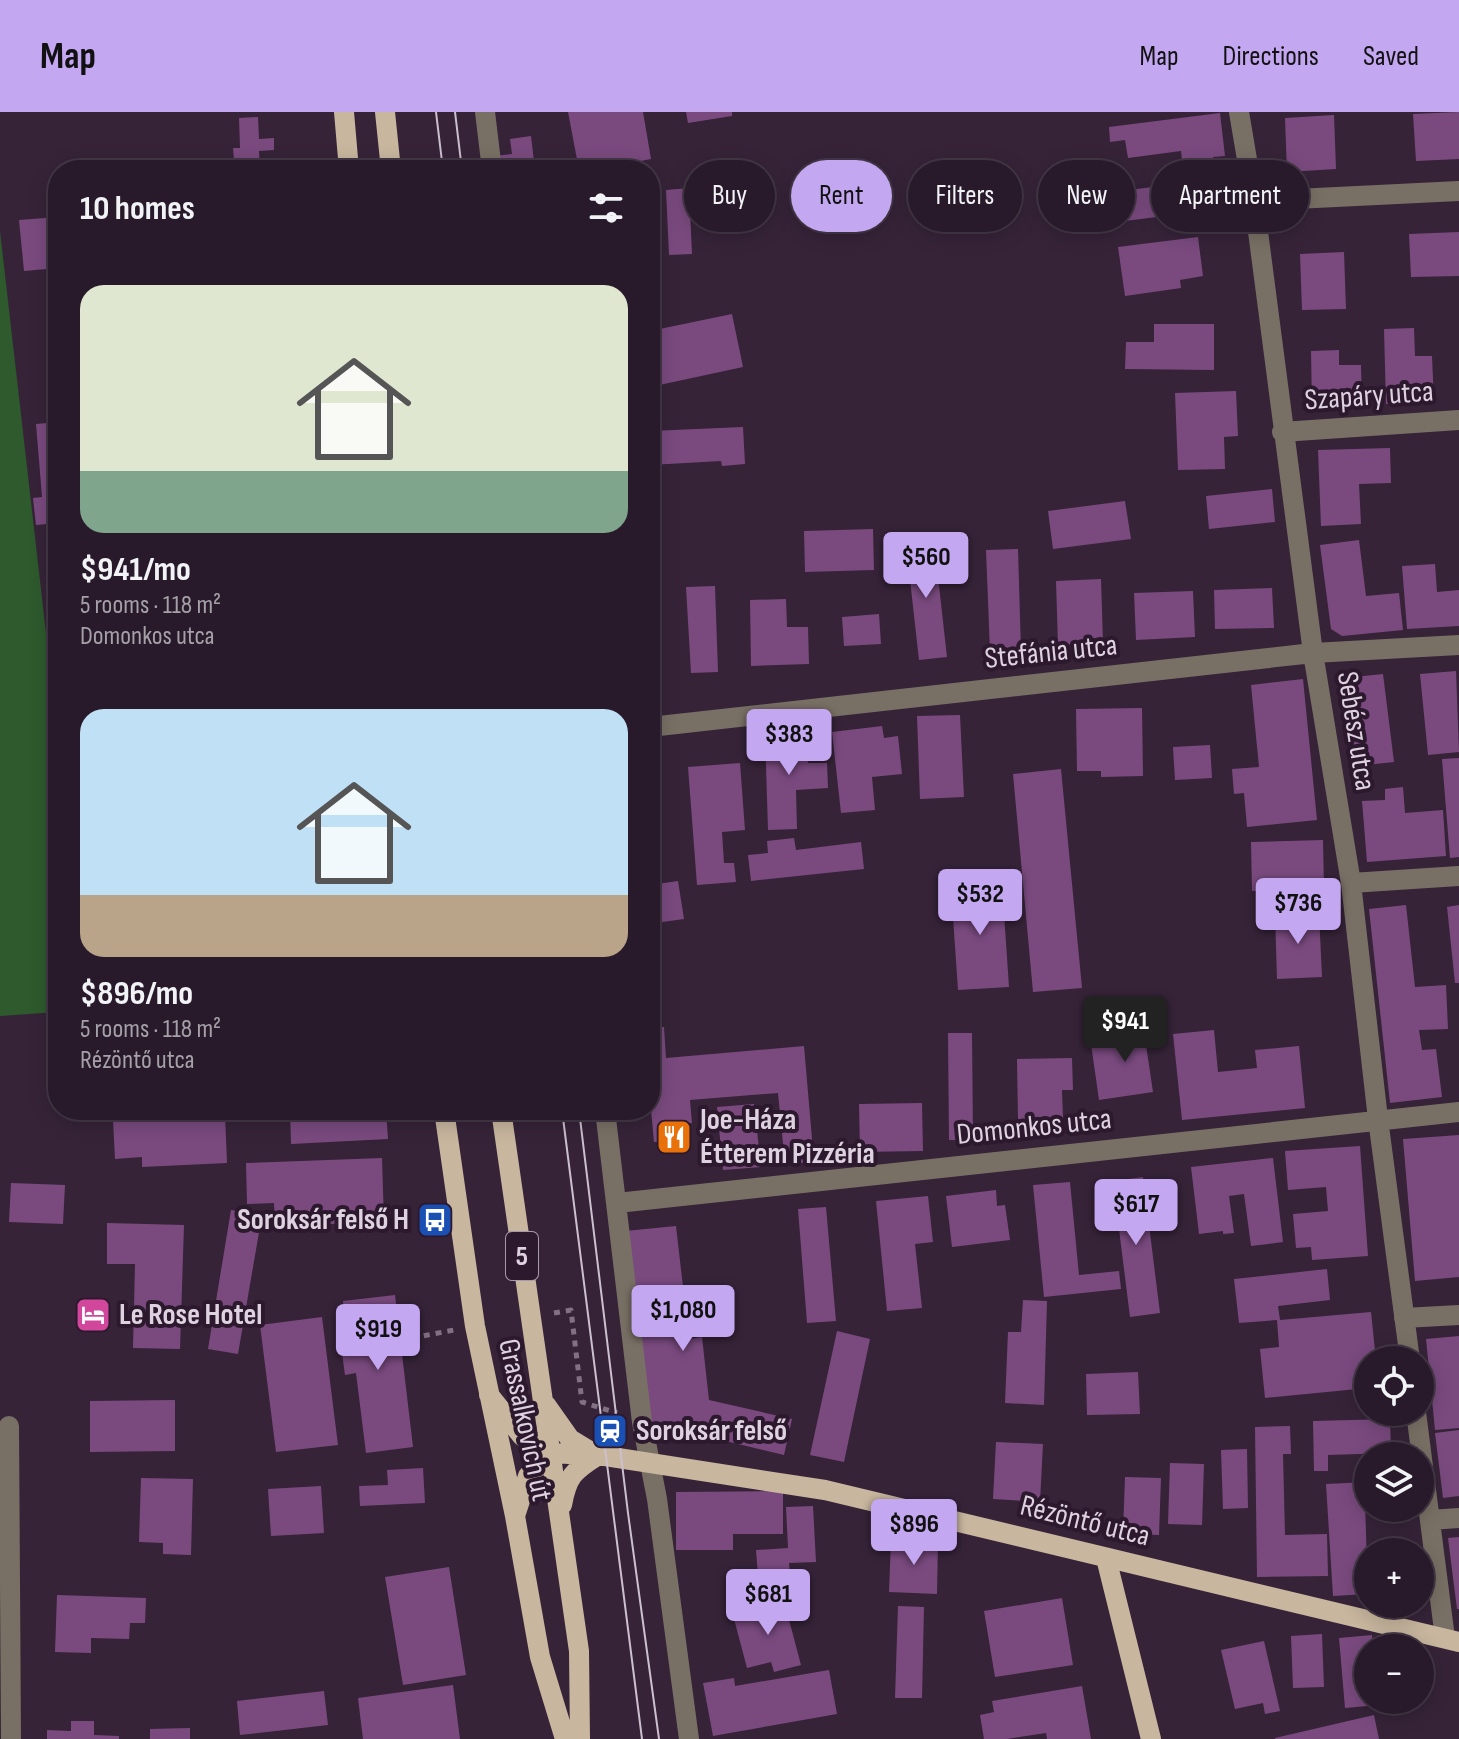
<!DOCTYPE html>
<html lang="en">
<head>
<meta charset="utf-8">
<style>
  :root { --surface:#281a2a; --page:#342736; --text:#f1f3f6; --muted:#a5a1a8; --line:#443847; --accent:#c4a7f1 }
  body { margin:0; font-family:"Sofia Sans Condensed",sans-serif; background:var(--page); color:var(--text); height:100vh; display:flex; flex-direction:column; font-size:30px; white-space:nowrap }
  * { box-sizing:border-box; margin:0 }
  p { font-size:26px; color:var(--muted) }
  .icon { flex:none; width:44px; height:44px; fill:none; stroke:currentColor; stroke-width:2; stroke-linecap:round; stroke-linejoin:round }
  .map { position:relative; flex:1; overflow:hidden }
  .details { position:absolute; left:48px; top:48px; width:612px; height:960px; display:flex; flex-direction:column; background:var(--surface); border-radius:32px; box-shadow:0 4px 20px #0003,0 0 0 2px var(--line) }
  .details>* { flex:none }
  .guide { position:absolute; left:684px; top:48px; width:654px; height:72px; display:flex; gap:16px }
  .fabs { position:absolute; left:1354px; top:1234px; display:grid; gap:16px }
  .fabs a { display:grid; place-items:center; width:80px; height:80px; border-radius:50%; background:var(--surface); box-shadow:0 4px 20px #0003,0 0 0 2px var(--line); font-size:40px }
  .price { position:absolute; translate:-50% -68px; padding:0 18px; border-radius:8px; background:var(--accent); color:#111; font-size:26px; line-height:52px; filter:drop-shadow(0 2px 4px #0008) }
  .price::after { content:''; position:absolute; left:50%; top:48px; width:24px; height:18px; margin-left:-12px; background:inherit; clip-path:polygon(0 0,100% 0,50% 100%) }
  .price.current { background:#222; color:#fff }
  ul { padding:0; list-style:none }
  li { display:grid; align-content:center; gap:16px; height:424px; padding:0 32px }
  li span { display:grid; place-items:center; height:248px; border-radius:24px; color:#555 }
  li>.icon { margin-inline-start:auto }
  span .icon { width:144px; height:144px; fill:#fffc; stroke-width:1 }
  li b { font-size:34px }
  h2 { display:flex; justify-content:space-between; align-items:center; height:96px; padding:0 32px; font-size:34px }
  .pill { padding:0 28px; border-radius:36px; background:var(--surface); box-shadow:0 4px 20px #0003,0 0 0 2px var(--line); font-size:28px; line-height:72px }
  .pill.current { background:var(--accent); color:#111 }
  header { display:flex; align-items:center; gap:48px; box-sizing:border-box; height:112px; padding:0 40px; background:var(--accent); color:#111 }
  header strong { font-size:38px }
  nav { display:flex; gap:44px; margin-inline-start:auto; font-size:28px }
  .map>svg:first-child { display:block }
  .green { fill:#2e5a2d }
  .building { fill:#7a4a7f }
  .lines { fill:none; stroke-linecap:round; stroke-linejoin:round }
  .path { stroke:#817183; stroke-width:5; stroke-dasharray:6 6; stroke-linecap:butt }
  .minor { stroke:#797065; stroke-width:20 }
  .major { stroke:#c8b69e; stroke-width:20 }
  .tram { stroke:#cdc0ce; stroke-width:2 }
  .labels { text-anchor:middle; dominant-baseline:central; stroke-width:8; stroke-linejoin:round; paint-order:stroke }
  .shield { fill:#2c192e; stroke:#a99aab; stroke-width:2 }
  .shield-label { font-size:28px; font-weight:bold; fill:#dfd2e0 }
  .street-label { font-size:30px; fill:#dfd2e0; stroke:#2c192e }
  .poi-label { font-size:30px; font-weight:bold; fill:#dfd2e0; stroke:#2c192e; text-anchor:start }
</style>
</head>
<body>
<header>
<strong>Map</strong>
<nav><a>Map</a><a>Directions</a><a>Saved</a></nav>
</header>
<div class="map">
<svg width="1459" height="1627" viewBox="0 0 1459 1627">
  <rect width="100%" height="100%" fill="#362338"/>
  <path class="green" d="M0 119 58 626V900L0 904Z"/>
  <path class="building" d="M568 0H643L651 47 616 54 617 58H579Z
    M686 0H732V4L688 11Z
    M1459 0V47L1416 49 1413 2Z
    M1220 1 1225 44 1213 45 1216 64 1184 68 1181 39 1128 46 1125 28 1110 30 1109 15Z
    M1334 3 1336 57 1287 60 1285 6Z
    M258 5 259 27 274 26V38L259 39 260 58H241L240 48H234L233 36H240L239 6Z
    M531 24 535 58H496L494 44 512 42 510 27Z
    M1224 66 1228 96 1125 109 1121 79Z
    M689 76 692 142 669 143 666 78Z
    M58 105V156L24 159 19 108Z
    M1459 120V164L1411 165 1409 122Z
    M1198 125 1203 164 1180 168 1181 176 1125 184 1118 135Z
    M1344 140 1346 197 1302 198 1300 142Z
    M732 202 743 255 650 275V219Z
    M1154 212H1214V258L1125 257 1126 230H1154Z
    M1414 216 1415 244H1432L1434 291 1386 292 1384 217Z
    M1339 238V253H1361L1362 292 1312 294 1311 239Z
    M1236 279 1238 324 1224 325 1225 357 1178 358 1175 281Z
    M58 310V411L36 413 33 386 42 385 36 312Z
    M743 315 745 352 722 354 721 349 650 353V319Z
    M1390 336 1391 371 1359 372 1361 412 1321 414 1318 338Z
    M1272 377 1275 410 1209 417 1206 384Z
    M1125 389 1131 427 1053 437 1048 399Z
    M873 417 874 458 805 460 804 419Z
    M1359 428 1366 484 1399 481 1403 518 1342 524 1331 517 1320 433Z
    M934 429 947 545 919 548 906 432Z
    M1018 437 1021 539 990 540 986 438Z
    M1435 452 1437 480 1459 478V514L1407 517 1402 454Z
    M1101 467 1103 531 1058 533 1056 469Z
    M715 474 718 560 691 561 686 475Z
    M1272 476 1274 516 1215 517 1214 478Z
    M1193 479 1195 525 1136 528 1134 481Z
    M786 487 787 515H808L809 552 751 554 750 488Z
    M879 502 881 532 844 534 842 505Z
    M1456 559 1459 640 1428 643 1420 562Z
    M1383 562 1394 650 1356 654 1345 566Z
    M1303 567 1317 708 1247 715 1244 681 1234 682 1232 657 1259 655 1251 573Z
    M1142 596 1143 664 1101 665V659H1077L1076 597Z
    M960 603 964 685 920 687 917 604Z
    M882 614 884 626 898 624 902 662 872 665 875 698 841 701 832 620Z
    M807 620 808 651H827L828 676 796 678 797 717 768 718 765 622Z
    M1210 633 1212 666 1175 668 1173 635Z
    M1459 646V745L1450 746 1442 647Z
    M740 651 745 718 722 720 724 751H734L736 770 697 773 688 655Z
    M1061 657 1082 876 1033 880 1013 662Z
    M1403 675 1405 701 1443 698 1446 744 1367 750 1362 689 1385 688V677Z
    M794 726 796 738 861 730 864 757 751 769 748 743 768 741 767 729Z
    M1323 728 1324 777 1252 779 1251 730Z
    M678 769 684 807 655 811 659 834 650 835V773Z
    M1002 772 1009 875 958 878 951 776Z
    M1406 793 1415 875 1446 873 1448 917 1419 918 1422 938 1436 937 1442 985 1390 991 1369 797Z
    M1459 793V871H1455L1447 795Z
    M1319 801 1322 865 1277 867 1275 803Z
    M1162 910 1165 930 1146 933 1153 980 1099 988 1091 932 1146 924 1144 913Z
    M664 915 666 946 804 934 814 1050 785 1052 778 981 690 988 692 1011 680 1012 681 1028 654 1030 650 987V916Z
    M1214 918 1218 960 1257 956 1255 938 1299 934 1305 996 1182 1008 1173 922Z
    M948 921H972L973 1028H949Z
    M1072 946 1073 978H1062L1063 1007 1018 1008 1017 947Z
    M922 991 923 1039 860 1040 859 992Z
    M754 992 761 1055 723 1058 717 995Z
    M290 998H386L388 1027 291 1032Z
    M225 1002 227 1051 142 1055V1045L115 1047 113 1008Z
    M1459 1023V1165L1415 1169 1403 1027Z
    M1360 1034 1368 1144 1312 1148 1311 1135 1296 1136 1293 1102 1328 1099 1326 1075 1288 1078 1285 1039Z
    M382 1046 384 1110 275 1114 274 1091 247 1092 246 1051Z
    M1273 1046 1283 1130 1251 1134 1244 1082 1229 1084 1234 1121 1223 1122V1119L1199 1122 1191 1055Z
    M1143 1065 1160 1201 1130 1205 1113 1069Z
    M1070 1070 1079 1163 1119 1159 1121 1177 1044 1185 1033 1073Z
    M11 1071 65 1073 63 1112 9 1110Z
    M996 1078 997 1094 1005 1093 1010 1128 952 1135 946 1084Z
    M928 1084 933 1130 915 1132 922 1196 887 1199 876 1089Z
    M826 1095 836 1209 807 1211 798 1097Z
    M231 1098 262 1103 238 1242 208 1237Z
    M107 1111 184 1113 180 1237 133 1236 135 1152H107Z
    M676 1114 689 1227 702 1225 709 1288 792 1307 784 1343 647 1310 625 1119Z
    M1327 1157 1330 1188 1278 1194 1280 1208 1371 1200 1376 1248H1368V1276L1265 1286 1260 1237 1279 1235 1277 1208 1239 1211 1234 1167Z
    M395 1183 413 1335 366 1341 356 1261 345 1263 341 1234H348L343 1189Z
    M1023 1188 1047 1189 1044 1293 1005 1291 1008 1220H1021Z
    M322 1205 338 1333 276 1340 260 1213Z
    M837 1219 870 1227 844 1350 810 1343Z
    M1459 1224V1316L1435 1318 1426 1227Z
    M1138 1260 1140 1302 1087 1303 1086 1262Z
    M175 1288V1339L90 1340V1289Z
    M1390 1307 1391 1341 1328 1343V1359H1314L1313 1309Z
    M1290 1314 1291 1342H1283L1285 1423 1327 1422 1328 1464 1257 1465 1255 1315Z
    M1459 1318V1384L1443 1386 1435 1321Z
    M996 1330 1043 1332 1040 1390 993 1387Z
    M1247 1337 1248 1396 1223 1397 1221 1338Z
    M1170 1351 1204 1352 1202 1413 1168 1412Z
    M423 1356 425 1391 360 1394 359 1374 388 1373 387 1358Z
    M1125 1365 1161 1366 1159 1423 1123 1421Z
    M141 1366 193 1367 191 1443 163 1442V1431L139 1430Z
    M1368 1370V1391H1365L1368 1482 1333 1484 1326 1372Z
    M321 1374 324 1421 271 1424 268 1377Z
    M783 1379V1422H733V1438H676V1380Z
    M813 1394 816 1450 789 1451 790 1462 758 1464 756 1438 788 1436 786 1395Z
    M1459 1425V1497H1457L1448 1426Z
    M891 1428 938 1429 937 1482 889 1480Z
    M449 1455 466 1563 403 1573 385 1465Z
    M57 1483 146 1486 145 1511H130L129 1527 91 1526V1541L55 1540Z
    M1062 1486 1073 1553 995 1565 984 1499Z
    M784 1489 801 1553 774 1560 771 1550 747 1556 733 1503Z
    M898 1494 924 1495 922 1586H895Z
    M1322 1522 1324 1575 1293 1576 1291 1524Z
    M1372 1523 1373 1536H1368V1588H1377L1378 1593 1345 1596 1339 1526Z
    M1264 1529 1280 1599 1265 1602 1263 1591 1235 1597 1221 1538Z
    M829 1558 837 1602 713 1624 703 1571 734 1566 735 1574Z
    M453 1573 460 1627H363L358 1586Z
    M1082 1574 1091 1627H1047L1046 1621 1007 1627H984L980 1603 994 1600 992 1589Z
    M324 1579 328 1613 240 1623 237 1589Z
    M1374 1603 1379 1627H1275V1626Z
    M71 1609H94V1623L119 1624V1627H47V1618L71 1619Z
    M190 1616V1627H150V1617Z"/>
  <g class="lines">
    <path class="path" d="M554 1201 571 1198 582 1290 617 1301
      M412 1226 454 1218"/>
    <path class="minor" d="M485 0 492 58
      M1239 0 1254 89 1313 541 1351 771 1378 1007 1410 1248
      M1254 89 1459 79
      M1282 320 1459 308
      M650 615 1313 541 1459 533
      M1351 771 1459 764
      M605 998 642 1310 657 1387 689 1627
      M617 1091 1459 1000
      M1404 1206 1459 1203
      M1416 1300 1445 1526
      M9 1314 11 1627
      M1430 1408 1459 1406"/>
    <path class="major" d="M344 0 349 58
      M385 0 391 58
      M444 998 475 1214 515 1404 540 1545 565 1627
      M501 998 579 1539 580 1627
      M489 1283 522 1324 551 1341 605 1344 825 1378 1459 1530
      M546 1293 570 1327 593 1341
      M562 1393C567 1365 573 1359 597 1344
      M515 1404 528 1364 551 1341
      M1106 1446 1151 1627"/>
    <path class="tram" d="M436 0 443 58
      M455 0 462 58
      M562 998 642 1627
      M579 998 628 1401 659 1627"/>
  </g>
  <defs>
    <symbol id="restaurant-square" viewBox="-11 -11 22 22"><rect x="-9" y="-9" width="18" height="18" rx="4" fill="#e8710a" stroke="#2c192e"/><path d="M-5-6h1v4h1v-4h1v4h1v-4h1v5L-1.5 .5V6h-2V.5L-5-1ZM5-6V6H3V1.5H1.5Q1.5-4 5-6Z" fill="#fff"/></symbol>
    <symbol id="bus-square" viewBox="-11 -11 22 22"><rect x="-9" y="-9" width="18" height="18" rx="4" fill="#1a4fb4" stroke="#2c192e"/><path d="M-5-6H5V4H4V6H2V4H-2V6H-4V4H-5ZM-3.5-4V0h7V-4ZM-3.5 1.2v1.5H-2V1.2ZM2 1.2v1.5H3.5V1.2Z" fill="#fff"/></symbol>
    <symbol id="hotel-square" viewBox="-11 -11 22 22"><rect x="-9" y="-9" width="18" height="18" rx="4" fill="#d1479c" stroke="#2c192e"/><path d="M-6-4.5h1.5V1H6V5H4.5V3h-9V5H-6ZM-4 0a1.8 1.8 0 1 1 3.6 0ZM.5 0V-2.5h3Q6-2.5 6 0Z" fill="#fff"/></symbol>
    <symbol id="station-square" viewBox="-11 -11 22 22"><rect x="-9" y="-9" width="18" height="18" rx="4" fill="#1a4fb4" stroke="#2c192e"/><path d="M-3-6H3Q5-6 5-4V2Q5 4 3 4L4.5 6H3L1.5 4h-3L-3 6H-4.5L-3 4Q-5 4-5 2V-4Q-5-6-3-6ZM-3.5-4v3h7v-3ZM-3.5 1v1.5H-2V1ZM2 1v1.5H3.5V1Z" fill="#fff"/></symbol>
  </defs>
  <g fill-rule="evenodd">
    <use href="#restaurant-square" x="654" y="1005" width="40" height="40"/>
    <use href="#bus-square" x="415" y="1088" width="40" height="40"/>
    <use href="#hotel-square" x="73" y="1183" width="40" height="40"/>
    <use href="#station-square" x="590" y="1299" width="40" height="40"/>
  </g>
  <g class="labels">
    <rect class="shield" x="506" y="1120" width="32" height="48" rx="6"/>
    <g class="shield-label">
      <text x="522" y="1144">5</text>
    </g>
    <g class="street-label">
      <text transform="translate(1369 284) rotate(-4)">Szapáry utca</text>
      <text transform="translate(1051 540) rotate(-6)">Stefánia utca</text>
      <text transform="translate(1356 619) rotate(81)">Sebész utca</text>
      <text transform="translate(1034 1015) rotate(-6)">Domonkos utca</text>
      <text transform="translate(525 1308) rotate(78)">Grassalkovich út</text>
      <text transform="translate(1085 1409) rotate(14)">Rézöntő utca</text>
    </g>
    <g class="poi-label">
      <text x="700" y="1008">Joe-Háza<tspan x="700" dy="34">Étterem Pizzéria</tspan></text>
      <text x="409" y="1108" text-anchor="end">Soroksár felső H</text>
      <text x="119" y="1203">Le Rose Hotel</text>
      <text x="636" y="1319">Soroksár felső</text>
    </g>
  </g>
</svg>
<div class="fabs">
<a><svg class="icon" aria-label="locate" viewBox="0 0 24 24"><circle cx="12" cy="12" r="6"/><path d="M12 2v4M12 18v4M2 12h4M18 12h4"/></svg></a>
<a><svg class="icon" aria-label="layers" viewBox="0 0 24 24"><path d="M12 4l9 5-9 5-9-5zM3 14l9 5 9-5"/></svg></a>
<a>+</a>
<a>−</a>
</div>
<b class="price" style="left:926px;top:488px">$560</b>
<b class="price" style="left:789px;top:665px">$383</b>
<b class="price" style="left:980px;top:825px">$532</b>
<b class="price" style="left:1298px;top:834px">$736</b>
<b class="price current" style="left:1125px;top:952px">$941</b>
<b class="price" style="left:1136px;top:1135px">$617</b>
<b class="price" style="left:683px;top:1241px">$1,080</b>
<b class="price" style="left:378px;top:1260px">$919</b>
<b class="price" style="left:914px;top:1455px">$896</b>
<b class="price" style="left:768px;top:1525px">$681</b>
<div class="guide">
<a class="pill">Buy</a>
<a class="pill current">Rent</a>
<a class="pill">Filters</a>
<a class="pill">New</a>
<a class="pill">Apartment</a>
</div>
<section class="details">
<h2>10 homes<svg class="icon" aria-label="filters" viewBox="0 0 24 24"><path d="M4 7h16M4 17h16"/><circle cx="9" cy="7" r="2"/><circle cx="15" cy="17" r="2"/></svg></h2>
<ul>
<li><span style="background:linear-gradient(#dfe7d0 75%,#7fa58c 0)"><svg class="icon" aria-label="home" viewBox="0 0 24 24"><path d="M3 11l9-7 9 7M6 9v11h12V9"/></svg></span><div><b>$941/mo</b><p>5 rooms · 118 m²</p><p>Domonkos utca</p></div></li>
<li><span style="background:linear-gradient(#bfe0f5 75%,#b9a48a 0)"><svg class="icon" aria-label="home" viewBox="0 0 24 24"><path d="M3 11l9-7 9 7M6 9v11h12V9"/></svg></span><div><b>$896/mo</b><p>5 rooms · 118 m²</p><p>Rézöntő utca</p></div></li>
</ul>
</section>
</div>
</body>
</html>
